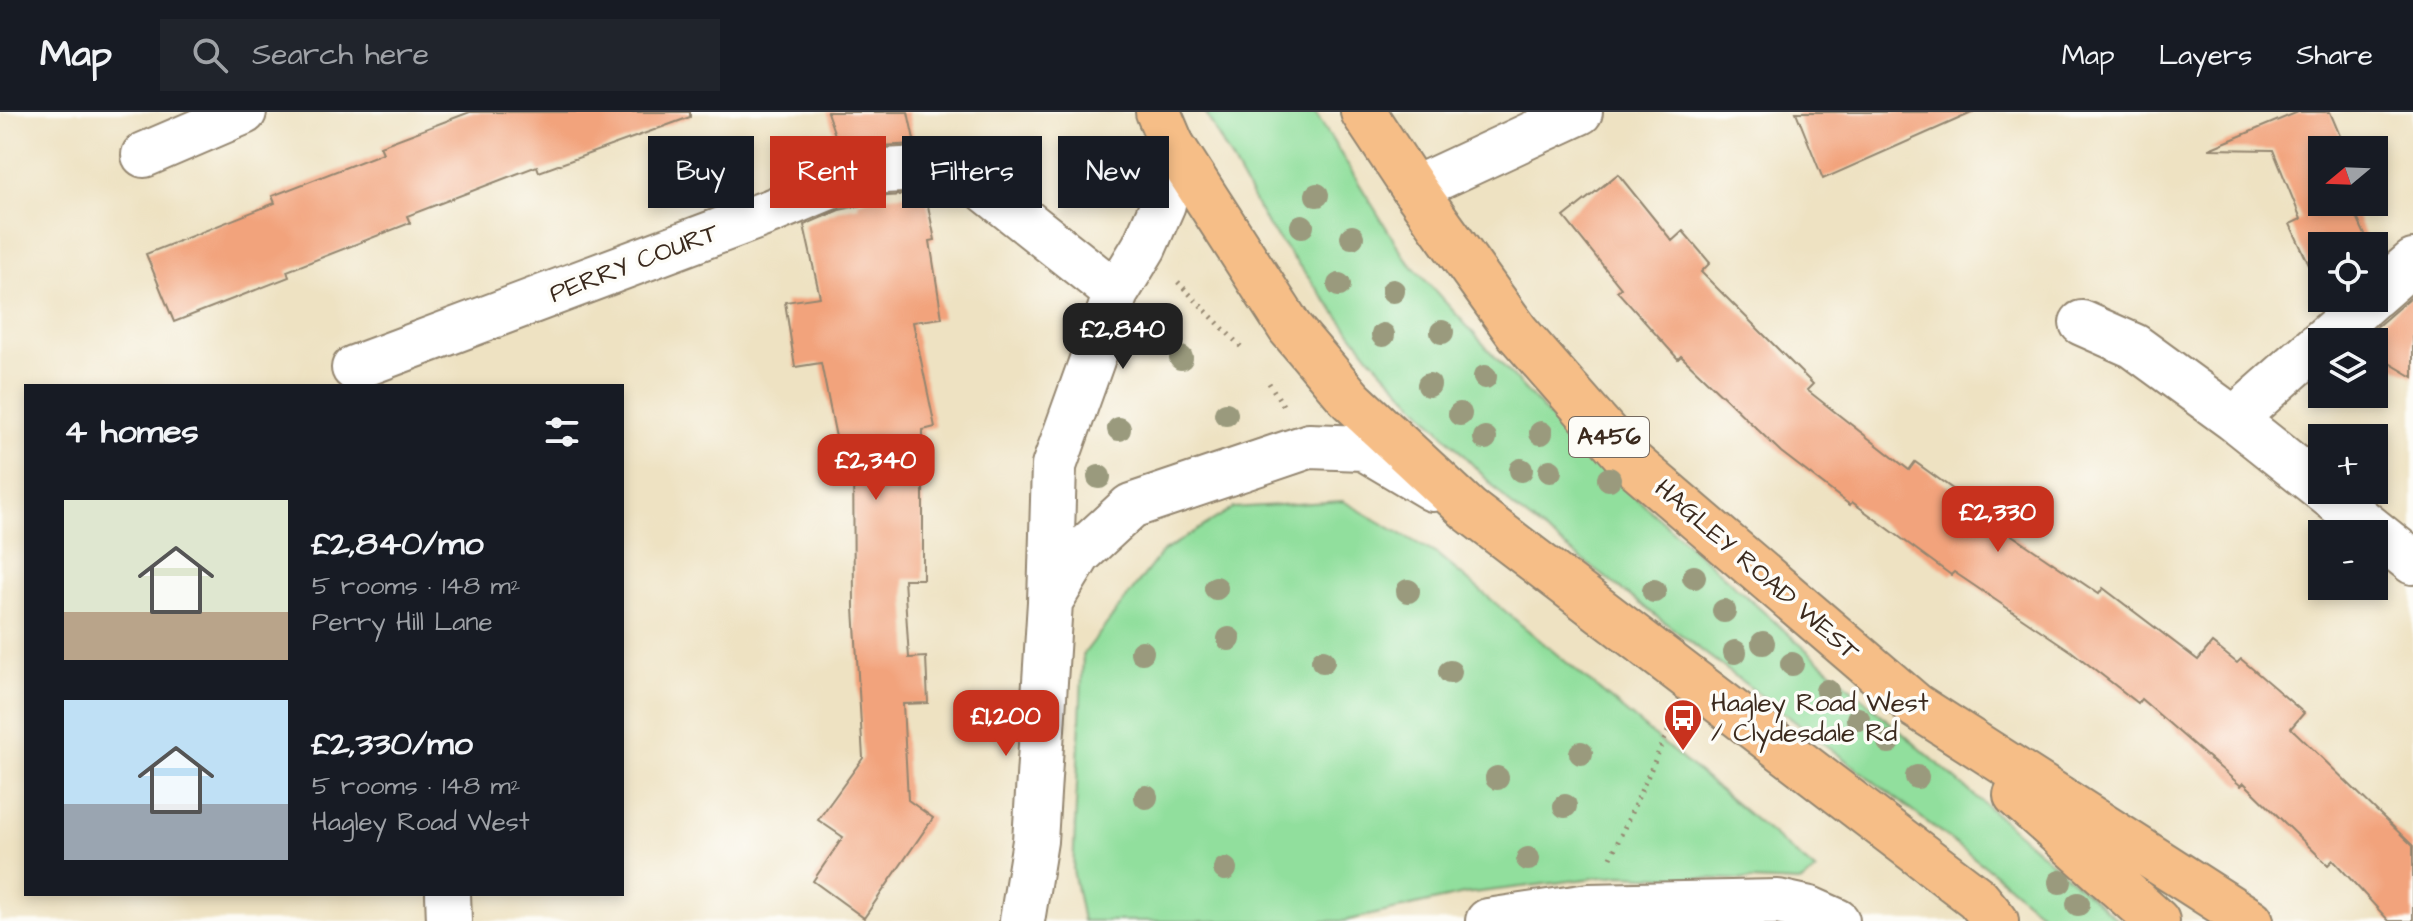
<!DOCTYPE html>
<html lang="en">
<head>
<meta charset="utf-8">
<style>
  :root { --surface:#171b24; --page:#20242c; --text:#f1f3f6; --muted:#9ea1a6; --line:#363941; --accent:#c8321e }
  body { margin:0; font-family:"Architects Daughter",sans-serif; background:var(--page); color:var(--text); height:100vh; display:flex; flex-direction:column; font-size:30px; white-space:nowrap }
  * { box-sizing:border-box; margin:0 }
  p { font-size:26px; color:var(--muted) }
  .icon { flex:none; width:44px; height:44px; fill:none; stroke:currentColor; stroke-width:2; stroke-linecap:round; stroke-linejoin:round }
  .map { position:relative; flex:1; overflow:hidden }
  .side { position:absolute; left:24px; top:272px; width:600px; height:512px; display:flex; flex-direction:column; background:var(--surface); border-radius:0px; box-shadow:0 4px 12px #0003 }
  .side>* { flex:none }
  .banner { position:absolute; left:648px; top:24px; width:760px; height:72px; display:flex; gap:16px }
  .needle { width:52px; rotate:251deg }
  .tools { position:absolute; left:2308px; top:24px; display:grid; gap:16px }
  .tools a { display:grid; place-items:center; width:80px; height:80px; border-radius:0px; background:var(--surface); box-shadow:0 4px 12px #0003; font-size:40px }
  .price { position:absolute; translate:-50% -68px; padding:0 18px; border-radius:16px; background:var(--accent); color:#fff; font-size:26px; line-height:52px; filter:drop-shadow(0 2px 4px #0008) }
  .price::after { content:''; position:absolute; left:50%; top:48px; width:24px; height:18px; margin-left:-12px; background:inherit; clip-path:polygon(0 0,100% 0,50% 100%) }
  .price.on { background:#222; color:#fff }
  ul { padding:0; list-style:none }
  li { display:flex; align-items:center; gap:24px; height:200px; padding:0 40px }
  li span { display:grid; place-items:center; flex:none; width:224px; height:160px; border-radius:0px; color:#555 }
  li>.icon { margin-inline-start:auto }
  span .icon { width:96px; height:96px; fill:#fffc; stroke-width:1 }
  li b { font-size:34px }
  h2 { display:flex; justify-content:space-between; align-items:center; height:96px; padding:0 40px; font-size:34px }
  .chip { padding:0 28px; border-radius:0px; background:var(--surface); box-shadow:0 4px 12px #0003; font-size:28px; line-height:72px }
  .chip.on { background:var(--accent); color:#fff }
  header { display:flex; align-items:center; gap:48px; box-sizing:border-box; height:112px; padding:0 40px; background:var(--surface); border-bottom:2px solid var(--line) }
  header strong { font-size:38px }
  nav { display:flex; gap:44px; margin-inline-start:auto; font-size:28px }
  .search { width:560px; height:72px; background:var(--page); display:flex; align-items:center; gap:20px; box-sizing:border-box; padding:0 28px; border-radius:0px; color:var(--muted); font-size:30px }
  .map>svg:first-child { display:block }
  .green { fill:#91df9d; stroke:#66845e; stroke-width:2 }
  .building { fill:#f2a37c }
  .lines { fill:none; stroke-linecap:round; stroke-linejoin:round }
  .minor-casing { stroke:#948670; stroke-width:48 }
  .highway-casing { stroke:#948670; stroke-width:48 }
  .path { stroke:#948670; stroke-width:5; stroke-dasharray:2 6; stroke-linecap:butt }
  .minor { stroke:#fff; stroke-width:44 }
  .highway { stroke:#f6be87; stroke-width:44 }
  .tree { fill:#9a9a7d }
  .labels { text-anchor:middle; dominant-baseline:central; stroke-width:7; stroke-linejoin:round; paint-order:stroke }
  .shield { fill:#fdfcf7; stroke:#75695f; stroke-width:2 }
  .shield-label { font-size:24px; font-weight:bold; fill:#3b2a1e }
  .street-label { font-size:26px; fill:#3b2a1e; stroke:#fdfcf7 }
  .poi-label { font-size:26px; fill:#3b2a1e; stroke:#fdfcf7; text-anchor:start }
</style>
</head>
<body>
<header>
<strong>Map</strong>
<div class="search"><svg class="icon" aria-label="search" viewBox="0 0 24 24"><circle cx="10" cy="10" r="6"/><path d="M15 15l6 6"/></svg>Search here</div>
<nav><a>Map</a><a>Layers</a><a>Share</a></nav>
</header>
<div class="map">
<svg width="2413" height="809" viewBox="0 0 2413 809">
  <rect width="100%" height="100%" fill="#fdfcf7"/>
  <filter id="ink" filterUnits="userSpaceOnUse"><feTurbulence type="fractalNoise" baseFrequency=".0125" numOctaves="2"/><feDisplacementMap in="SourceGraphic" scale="16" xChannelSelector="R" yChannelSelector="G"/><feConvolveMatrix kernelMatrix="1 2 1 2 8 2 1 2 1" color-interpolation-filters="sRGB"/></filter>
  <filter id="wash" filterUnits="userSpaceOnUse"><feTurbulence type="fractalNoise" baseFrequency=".006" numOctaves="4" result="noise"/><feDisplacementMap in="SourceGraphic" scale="32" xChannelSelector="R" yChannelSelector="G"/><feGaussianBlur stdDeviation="1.8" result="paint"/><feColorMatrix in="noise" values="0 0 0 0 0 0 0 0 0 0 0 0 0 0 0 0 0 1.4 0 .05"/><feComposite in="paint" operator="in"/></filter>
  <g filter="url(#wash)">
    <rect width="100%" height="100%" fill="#eee2c2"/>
    <path class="green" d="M1205 0H1315L1405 146 1569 326 1794 527 2119 809H2050L1994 761 1513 395 1371 246 1266 111Z
      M1343 389 1438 443 1816 759 1801 770 1619 763 1464 782 1345 809H1083L1073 758 1083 543 1162 440 1233 396Z"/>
    <g id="blocks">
      <path class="building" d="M470 0H690V5L539 60 537 54 407 104 410 111 287 159 289 165 174 210 146 142 275 91 272 84 383 41 380 34Z
        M827 0H908L915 32 864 35 842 43Z
        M1796 0H1974L1823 67Z
        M2298 0H2330L2346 38H2322V90H2350L2370 134H2322V181L2290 112 2301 107 2273 38 2209 37Z
        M1618 62 1672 129 1683 119 1710 151 1701 160 1813 272 1807 278 1909 358 1915 350 1993 406 1991 409 2099 482 2103 476 2198 548 2212 531 2237 551 2241 547 2304 601 2291 616 2413 734V809H2389L2333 748 2328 753 2244 671 2241 674 2141 587 2138 591 2071 539 1954 460 1951 463 1852 390 1850 393 1781 340 1681 244 1678 247 1617 179 1621 176 1564 105Z
        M918 82 926 84 935 128 930 129 942 206 913 210 935 315 923 318V467H904L909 546 926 545 928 591 903 592 908 688 933 706 864 806 813 769 843 725 818 708 863 646 854 496 853 332 838 335 821 251 795 255 785 190 820 185 804 113 839 98 859 94 858 90 872 85Z
        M2410 186H2413V265L2374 242V230H2359Z"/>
    </g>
  </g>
  <g filter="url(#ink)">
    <use href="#blocks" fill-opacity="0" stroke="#948670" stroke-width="2"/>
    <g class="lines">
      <defs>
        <path id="minor" d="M144 43 244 0
          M1414 77 1580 0
          M2374 184 2413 150
          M2082 211 2134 234 2234 307 2322 377
          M354 256 772 99 866 60 921 57 981 74 1116 181
          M2234 307 2371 186
          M2323 378 2413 450
          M1051 488 1079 442 1131 394 1309 334 1364 336 1433 377
          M448 782 449 809
          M1022 809 1035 729 1050 490 1054 354 1116 181 1144 135 1163 92 1172 33
          M1488 809 1589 794 1778 790 1810 797 1837 809"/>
        <path id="highway" d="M1158 0 1172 33 1290 216 1351 288 1469 398 1977 786 1996 809
          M1363 0 1414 77 1517 220 1631 350 1916 594 2251 809
          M2016 683 2157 809"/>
      </defs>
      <use href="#minor" class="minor-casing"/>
      <use href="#highway" class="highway-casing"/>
      <path class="path" d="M1178 170 1243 237
        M1269 271 1283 293
        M1611 745 1671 613"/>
      <use href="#minor" class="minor"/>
      <use href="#highway" class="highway"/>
    </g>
    <g class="tree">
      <circle cx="1317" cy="83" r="12"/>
      <circle cx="1302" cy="114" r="12"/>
      <circle cx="1352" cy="125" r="12"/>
      <circle cx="1339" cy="173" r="12"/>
      <circle cx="1393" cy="179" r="12"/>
      <circle cx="1442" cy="220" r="12"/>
      <circle cx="1383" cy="223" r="12"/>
      <circle cx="1181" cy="246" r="12"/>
      <circle cx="1485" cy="265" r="12"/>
      <circle cx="1429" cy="273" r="12"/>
      <circle cx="1226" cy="302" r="12"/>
      <circle cx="1460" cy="302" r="12"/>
      <circle cx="1119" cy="317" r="12"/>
      <circle cx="1541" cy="321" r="12"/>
      <circle cx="1485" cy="326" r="12"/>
      <circle cx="1521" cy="358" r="12"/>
      <circle cx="1550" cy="359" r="12"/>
      <circle cx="1099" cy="365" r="12"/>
      <circle cx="1609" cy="367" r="12"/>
      <circle cx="1694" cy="465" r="12"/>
      <circle cx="1216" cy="476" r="12"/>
      <circle cx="1408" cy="479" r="12"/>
      <circle cx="1654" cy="479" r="12"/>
      <circle cx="1724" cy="499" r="12"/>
      <circle cx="1229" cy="527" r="12"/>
      <circle cx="1763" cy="531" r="12"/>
      <circle cx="1142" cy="540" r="12"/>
      <circle cx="1735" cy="540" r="12"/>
      <circle cx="1323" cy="549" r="12"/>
      <circle cx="1792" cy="552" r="12"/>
      <circle cx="1450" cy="560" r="12"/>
      <circle cx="1827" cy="579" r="12"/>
      <circle cx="1858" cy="607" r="12"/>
      <circle cx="1889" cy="630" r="12"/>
      <circle cx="1581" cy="641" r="12"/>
      <circle cx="1917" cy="665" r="12"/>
      <circle cx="1497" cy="666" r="12"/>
      <circle cx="1146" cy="685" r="12"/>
      <circle cx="1565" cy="694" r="12"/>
      <circle cx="1528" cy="747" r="12"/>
      <circle cx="1225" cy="757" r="12"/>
      <circle cx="2060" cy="770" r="12"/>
      <circle cx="2078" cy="792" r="12"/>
    </g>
  </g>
  <defs>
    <symbol id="bus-pin" viewBox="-11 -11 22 30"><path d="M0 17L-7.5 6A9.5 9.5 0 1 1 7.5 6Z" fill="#c8321e" stroke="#fdfcf7"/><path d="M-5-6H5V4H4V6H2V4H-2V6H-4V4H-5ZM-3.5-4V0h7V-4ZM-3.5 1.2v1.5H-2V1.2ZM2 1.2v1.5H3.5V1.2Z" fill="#fff"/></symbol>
  </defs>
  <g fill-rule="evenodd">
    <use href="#bus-pin" x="1661" y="584" width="44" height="60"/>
  </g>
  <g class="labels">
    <rect class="shield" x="1569" y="305" width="80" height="40" rx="6"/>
    <g class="shield-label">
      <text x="1609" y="325">A456</text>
    </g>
    <g class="street-label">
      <text transform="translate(634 151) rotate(-21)">PERRY COURT</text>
      <text transform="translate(1757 458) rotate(41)">HAGLEY ROAD WEST</text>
    </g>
    <g class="poi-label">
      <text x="1711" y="591">Hagley Road West<tspan x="1711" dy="30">/ Clydesdale Rd</tspan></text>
    </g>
  </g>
</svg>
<div class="tools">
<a><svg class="needle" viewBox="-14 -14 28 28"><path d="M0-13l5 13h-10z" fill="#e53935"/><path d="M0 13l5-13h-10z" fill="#9ea1a6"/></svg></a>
<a><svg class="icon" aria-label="locate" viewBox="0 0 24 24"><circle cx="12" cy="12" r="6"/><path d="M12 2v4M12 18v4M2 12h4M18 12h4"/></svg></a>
<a><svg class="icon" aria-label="layers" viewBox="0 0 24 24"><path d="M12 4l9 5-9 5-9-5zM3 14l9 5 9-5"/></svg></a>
<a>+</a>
<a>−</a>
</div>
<b class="price on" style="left:1123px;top:259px">£2,840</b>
<b class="price" style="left:876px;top:390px">£2,340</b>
<b class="price" style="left:1998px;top:442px">£2,330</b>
<b class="price" style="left:1006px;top:646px">£1,200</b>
<div class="banner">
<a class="chip">Buy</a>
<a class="chip on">Rent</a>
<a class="chip">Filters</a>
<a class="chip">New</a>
</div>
<section class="side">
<h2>4 homes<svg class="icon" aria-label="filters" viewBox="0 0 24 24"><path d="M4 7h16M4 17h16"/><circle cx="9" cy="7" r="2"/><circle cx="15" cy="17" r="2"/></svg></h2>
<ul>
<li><span style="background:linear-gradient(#dfe7d0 70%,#b9a48a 0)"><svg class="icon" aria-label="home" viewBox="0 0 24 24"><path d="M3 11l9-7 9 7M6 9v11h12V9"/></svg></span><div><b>£2,840/mo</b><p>5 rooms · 148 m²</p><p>Perry Hill Lane</p></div></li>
<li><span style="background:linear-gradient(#bfe0f5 65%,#9aa5b1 0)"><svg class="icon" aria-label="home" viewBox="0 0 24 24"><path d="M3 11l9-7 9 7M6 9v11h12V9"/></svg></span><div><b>£2,330/mo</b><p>5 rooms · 148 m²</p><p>Hagley Road West</p></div></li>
</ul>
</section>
</div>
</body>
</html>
